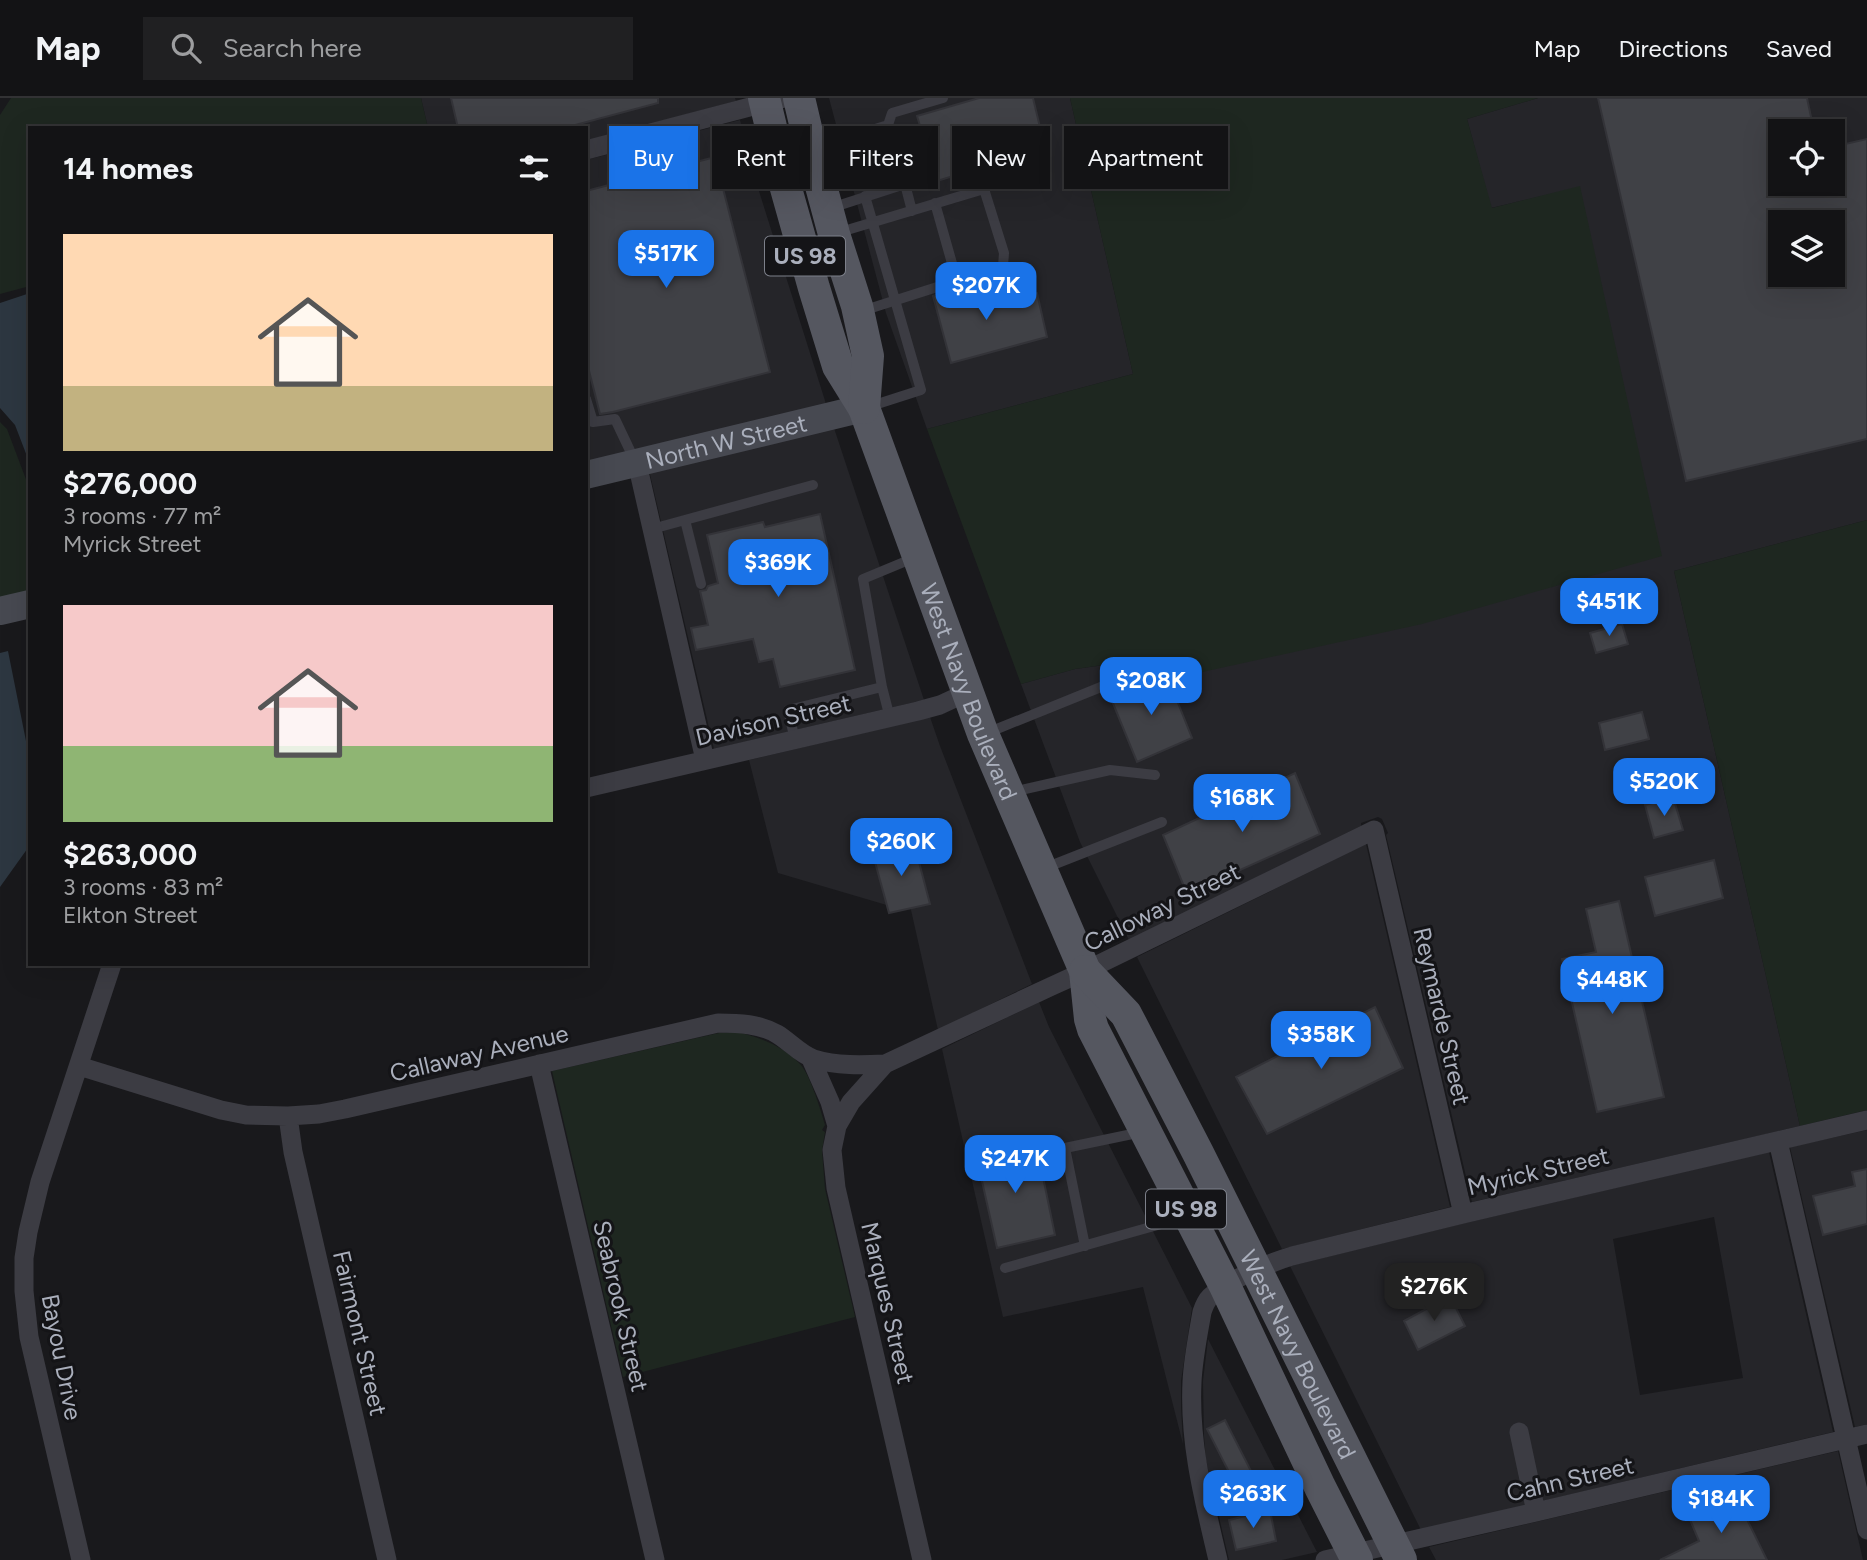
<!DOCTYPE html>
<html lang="en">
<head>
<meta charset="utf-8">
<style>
  :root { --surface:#131315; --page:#202022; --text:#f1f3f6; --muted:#9d9ea0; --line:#323234; --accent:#1a73e8 }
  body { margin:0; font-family:Figtree,sans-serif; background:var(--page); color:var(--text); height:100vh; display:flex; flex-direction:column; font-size:26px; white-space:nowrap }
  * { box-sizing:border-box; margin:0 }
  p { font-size:23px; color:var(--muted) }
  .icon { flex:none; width:38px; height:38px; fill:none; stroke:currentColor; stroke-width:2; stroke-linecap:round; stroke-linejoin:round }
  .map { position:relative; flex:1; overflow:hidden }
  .panel { position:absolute; left:28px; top:28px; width:560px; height:840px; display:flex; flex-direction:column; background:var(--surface); border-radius:0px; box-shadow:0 7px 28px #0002,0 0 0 2px var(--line) }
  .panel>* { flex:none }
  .banner { position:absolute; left:609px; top:28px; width:665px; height:63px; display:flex; gap:14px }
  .fabs { position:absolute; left:1768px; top:21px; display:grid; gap:14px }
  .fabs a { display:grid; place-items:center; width:77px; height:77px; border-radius:0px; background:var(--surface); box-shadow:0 7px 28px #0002,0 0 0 2px var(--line); font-size:35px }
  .price { position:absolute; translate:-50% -60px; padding:0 16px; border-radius:14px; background:var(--accent); color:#fff; font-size:23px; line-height:46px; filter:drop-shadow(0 2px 4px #0008) }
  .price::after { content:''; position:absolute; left:50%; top:42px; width:21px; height:16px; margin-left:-10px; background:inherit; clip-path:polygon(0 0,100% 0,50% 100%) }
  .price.on { background:#222; color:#fff }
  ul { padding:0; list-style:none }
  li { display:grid; align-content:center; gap:14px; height:371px; padding:0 35px }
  li span { display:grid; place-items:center; height:217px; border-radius:0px; color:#555 }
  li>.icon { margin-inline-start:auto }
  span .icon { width:126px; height:126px; fill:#fffc; stroke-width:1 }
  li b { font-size:30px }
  h2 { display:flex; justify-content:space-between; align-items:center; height:84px; padding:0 35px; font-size:30px }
  .pill { padding:0 24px; border-radius:0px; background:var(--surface); box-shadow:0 7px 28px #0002,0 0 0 2px var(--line); font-size:24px; line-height:63px }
  .pill.on { background:var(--accent); color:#fff }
  header { display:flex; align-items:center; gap:42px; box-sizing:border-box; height:98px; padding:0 35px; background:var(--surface); border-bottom:2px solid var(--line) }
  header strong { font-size:33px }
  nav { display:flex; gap:38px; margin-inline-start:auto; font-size:24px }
  .search { width:490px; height:63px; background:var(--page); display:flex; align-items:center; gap:18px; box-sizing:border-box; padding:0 24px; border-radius:0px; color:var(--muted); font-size:26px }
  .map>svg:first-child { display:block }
  .built { fill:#252529; fill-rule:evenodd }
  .green { fill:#1e2720 }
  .water { fill:#2d3741 }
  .building { fill:#404146; stroke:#333338; stroke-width:2; fill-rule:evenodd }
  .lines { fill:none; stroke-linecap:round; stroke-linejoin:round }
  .service { stroke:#3c3c43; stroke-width:10 }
  .minor { stroke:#3c3c43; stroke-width:19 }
  .secondary { stroke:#474951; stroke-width:28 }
  .primary { stroke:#555760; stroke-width:32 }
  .labels { text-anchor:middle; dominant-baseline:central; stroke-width:6; stroke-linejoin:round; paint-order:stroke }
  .shield { fill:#141417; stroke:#7d808a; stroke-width:2 }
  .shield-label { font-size:23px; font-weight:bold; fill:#aaafbc }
  .street-label { font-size:24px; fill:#aaafbc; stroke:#141417 }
</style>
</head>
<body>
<header>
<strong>Map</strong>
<div class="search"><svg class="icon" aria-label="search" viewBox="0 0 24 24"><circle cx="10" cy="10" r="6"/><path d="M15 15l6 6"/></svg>Search here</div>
<nav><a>Map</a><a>Directions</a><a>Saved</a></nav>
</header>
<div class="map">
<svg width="1867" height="1462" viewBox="0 0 1867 1462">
  <rect width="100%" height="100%" fill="#19191c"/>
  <path class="built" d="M421 0H735L736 3 586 43V30H428Z
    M829 0H1070L1133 276 927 331 886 215Z
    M1538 0H1867V422L1674 473 1800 1028 1472 1104 1386 737 1388 735 1382 721 1378 719 1361 725V728L1129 842 1080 744 1021 586 1075 571 1133 563 1184 578 1580 89 1491 110 1467 21ZM1780 33H1832V86H1780ZM1780 124H1832V177H1780Z
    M740 22 758 90 827 309 586 367V62Z
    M833 327 924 602 714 651 649 372Z
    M930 619 940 648 1032 886 938 932 909 803 890 808 778 775 749 662Z
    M1366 746 1450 1109 1282 1151 1137 859Z
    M1039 904 1049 929 1192 1210 1181 1283V1309L1183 1346 1143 1189 1003 1219 942 951Z
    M1867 1032V1326L1855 1329 1790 1049Z
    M1769 1054 1833 1334 1421 1432 1290 1168 1465 1125ZM1714 1119 1743 1280 1640 1297 1613 1141Z
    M1208 1241 1317 1454 1282 1462H1229L1206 1363 1204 1338 1203 1283Z
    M1838 1353 1863 1462H1436L1429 1449Z"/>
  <path class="green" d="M11 0H421L428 30H30V188L0 196V17Z
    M1070 0H1538L1467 21 1492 110 1580 88 1662 458 1422 526 1184 578 1132 563 1075 571 1021 586 927 331 1133 276Z
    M0 324 7 331 30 392V497L0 503Z
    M1867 422V1012L1800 1028 1674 473Z
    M736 934C760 939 783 948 800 966 810 976 821 1013 825 1027L822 1032 825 1034 822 1053 825 1091 855 1219 623 1279 552 973 719 935Z"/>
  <path class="water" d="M30 195V366L15 327 0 310V205Z
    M8 553 30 663V747L0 789V555Z"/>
  <path class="building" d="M451 0H658V5L564 30H458Z
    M979 0H1033L1045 50 937 83 917 18Z
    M1598 0H1807L1814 33H1780V86H1832V49L1867 41V341L1686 383ZM1780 124H1832V177H1780Z
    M715 59 770 274 613 314 600 316 586 261V93Z
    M982 182 988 209 1037 195 1047 239 951 265 933 198Z
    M820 416 855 572 780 589 773 561 759 564 753 541 696 552 691 530 708 527 700 493 706 492 708 488 718 485 707 437 763 424 765 429Z
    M1622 526 1628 546 1596 555 1590 535Z
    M1166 575 1192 640 1137 664 1110 598Z
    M1642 614 1649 641 1605 652 1599 625Z
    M1295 675 1320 736 1187 796 1163 737Z
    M1673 699 1683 732 1654 740 1645 707Z
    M914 745 930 806 889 815 872 753Z
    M1714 762 1723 800 1655 818 1645 779Z
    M1619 803 1664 999 1597 1014 1562 861 1596 854 1586 811Z
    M1375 909 1403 970 1267 1036 1236 979Z
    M1012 1045 1016 1059 1038 1055 1055 1137 997 1150 975 1052Z
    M1867 1071V1126L1823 1137 1813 1098 1855 1088 1852 1074Z
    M1450 1198 1465 1228 1418 1252 1404 1223Z
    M1225 1322 1251 1373 1233 1382 1207 1331Z
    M1734 1395 1767 1462H1660L1699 1443 1688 1417Z
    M1270 1412 1276 1443 1236 1452 1229 1422Z"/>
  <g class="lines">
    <path class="service" d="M888 27 892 15 943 0
      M814 50 888 27 905 86 831 110
      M905 86 912 113
      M865 98 921 292 868 309
      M935 105 957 183
      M837 135 984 91 1004 155 1003 168 862 213
      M586 301 593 324 615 321 634 361
      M685 422 701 486
      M652 431 813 387
      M890 620 882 589 863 481 916 459
      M987 635 1133 576
      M795 642 788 612 882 589
      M1012 694 1110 672 1155 677
      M1045 770 1162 724
      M1085 1148 1065 1050 1142 1034
      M1005 1170 1186 1119"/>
    <path class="minor" d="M586 52 784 0
      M637 365 705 662
      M586 690 918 613 940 607 968 594
      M811 961 830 1004 837 1028 832 1052 836 1090 922 1462
      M539 966 655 1462
      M79 968 221 1012 246 1017 288 1018 319 1016 345 1011 718 925C739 925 760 926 777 936 789 943 801 957 814 961 837 968 862 967 885 966L1052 888 1085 873 1374 732 1463 1116
      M288 1018 293 1054 387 1462
      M837 1028 851 1004 885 966
      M1778 1043 1867 1432
      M1519 1334 1536 1414
      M81 1462 29 1239 24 1193V1160L28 1134 40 1084 112 866
      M1218 1462C1204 1402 1189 1346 1192 1284 1193 1261 1198 1237 1202 1214 1204 1208 1206 1203 1210 1199 1228 1182 1269 1165 1292 1158L1463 1116 1867 1022
      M1325 1462 1536 1414 1867 1336"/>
    <g class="secondary">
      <path id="s1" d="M586 377 864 310"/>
      <path d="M0 513 30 506"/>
    </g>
    <g class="primary">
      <path id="s2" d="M764 0 785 87 814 190 838 268 864 310 983 636 1085 873 1090 921 1093 931 1225 1188 1320 1389 1357 1462"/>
      <path d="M799 0 811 51 834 136 857 208 868 258 864 310"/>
      <path id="s3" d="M1085 873 1126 916 1198 1055 1401 1462"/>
    </g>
  </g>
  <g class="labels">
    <g class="shield">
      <rect x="765" y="138.5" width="80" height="39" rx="5"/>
      <rect x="1146" y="1091.5" width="80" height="39" rx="5"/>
    </g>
    <g class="shield-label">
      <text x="805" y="158">US 98</text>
      <text x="1186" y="1111">US 98</text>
    </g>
    <g class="street-label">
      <text stroke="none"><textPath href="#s1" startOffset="144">North W Street</textPath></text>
      <text stroke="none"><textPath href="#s2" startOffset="630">West Navy Boulevard</textPath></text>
      <text transform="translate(773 622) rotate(-13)">Davison Street</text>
      <text transform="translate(1162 809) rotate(-26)">Calloway Street</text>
      <text transform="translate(1442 918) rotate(77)">Reymarde Street</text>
      <text transform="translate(479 955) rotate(-13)">Callaway Avenue</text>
      <text transform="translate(1538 1073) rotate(-13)">Myrick Street</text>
      <text transform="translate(888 1205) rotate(77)">Marques Street</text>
      <text transform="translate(621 1208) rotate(77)">Seabrook Street</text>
      <text transform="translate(360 1235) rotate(77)">Fairmont Street</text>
      <text stroke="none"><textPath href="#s3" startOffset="441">West Navy Boulevard</textPath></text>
      <text transform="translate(62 1259) rotate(79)">Bayou Drive</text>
      <text transform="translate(1570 1381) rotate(-13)">Cahn Street</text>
    </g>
  </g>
</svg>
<div class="fabs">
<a><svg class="icon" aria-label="locate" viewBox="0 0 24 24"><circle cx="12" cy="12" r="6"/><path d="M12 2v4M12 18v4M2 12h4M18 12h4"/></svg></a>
<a><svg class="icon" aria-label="layers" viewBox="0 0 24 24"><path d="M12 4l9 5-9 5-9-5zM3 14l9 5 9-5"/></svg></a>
</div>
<b class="price" style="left:666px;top:192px">$517K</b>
<b class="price" style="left:986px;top:224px">$207K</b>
<b class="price" style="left:778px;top:501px">$369K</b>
<b class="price" style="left:1609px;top:540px">$451K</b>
<b class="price" style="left:1151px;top:619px">$208K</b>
<b class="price" style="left:1664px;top:720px">$520K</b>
<b class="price" style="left:1242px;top:736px">$168K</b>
<b class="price" style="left:901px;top:780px">$260K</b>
<b class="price" style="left:1612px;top:918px">$448K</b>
<b class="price" style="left:1321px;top:973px">$358K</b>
<b class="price" style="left:1015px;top:1097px">$247K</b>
<b class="price on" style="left:1434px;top:1225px">$276K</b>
<b class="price" style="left:1253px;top:1432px">$263K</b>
<b class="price" style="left:1721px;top:1437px">$184K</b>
<div class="banner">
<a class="pill on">Buy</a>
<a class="pill">Rent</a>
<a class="pill">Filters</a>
<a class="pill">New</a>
<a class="pill">Apartment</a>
</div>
<section class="panel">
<h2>14 homes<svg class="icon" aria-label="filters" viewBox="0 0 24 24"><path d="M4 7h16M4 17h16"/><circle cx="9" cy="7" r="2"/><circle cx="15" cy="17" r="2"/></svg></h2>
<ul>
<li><span style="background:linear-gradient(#ffd9b3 70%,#c2b280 0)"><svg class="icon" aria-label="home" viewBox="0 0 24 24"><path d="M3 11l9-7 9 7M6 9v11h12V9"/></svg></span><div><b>$276,000</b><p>3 rooms · 77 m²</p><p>Myrick Street</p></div></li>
<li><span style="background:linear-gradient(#f6c9c9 65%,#8fb573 0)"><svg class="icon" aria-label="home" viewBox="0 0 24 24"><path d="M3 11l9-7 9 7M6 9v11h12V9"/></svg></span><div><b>$263,000</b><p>3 rooms · 83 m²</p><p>Elkton Street</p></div></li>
</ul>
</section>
</div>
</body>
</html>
